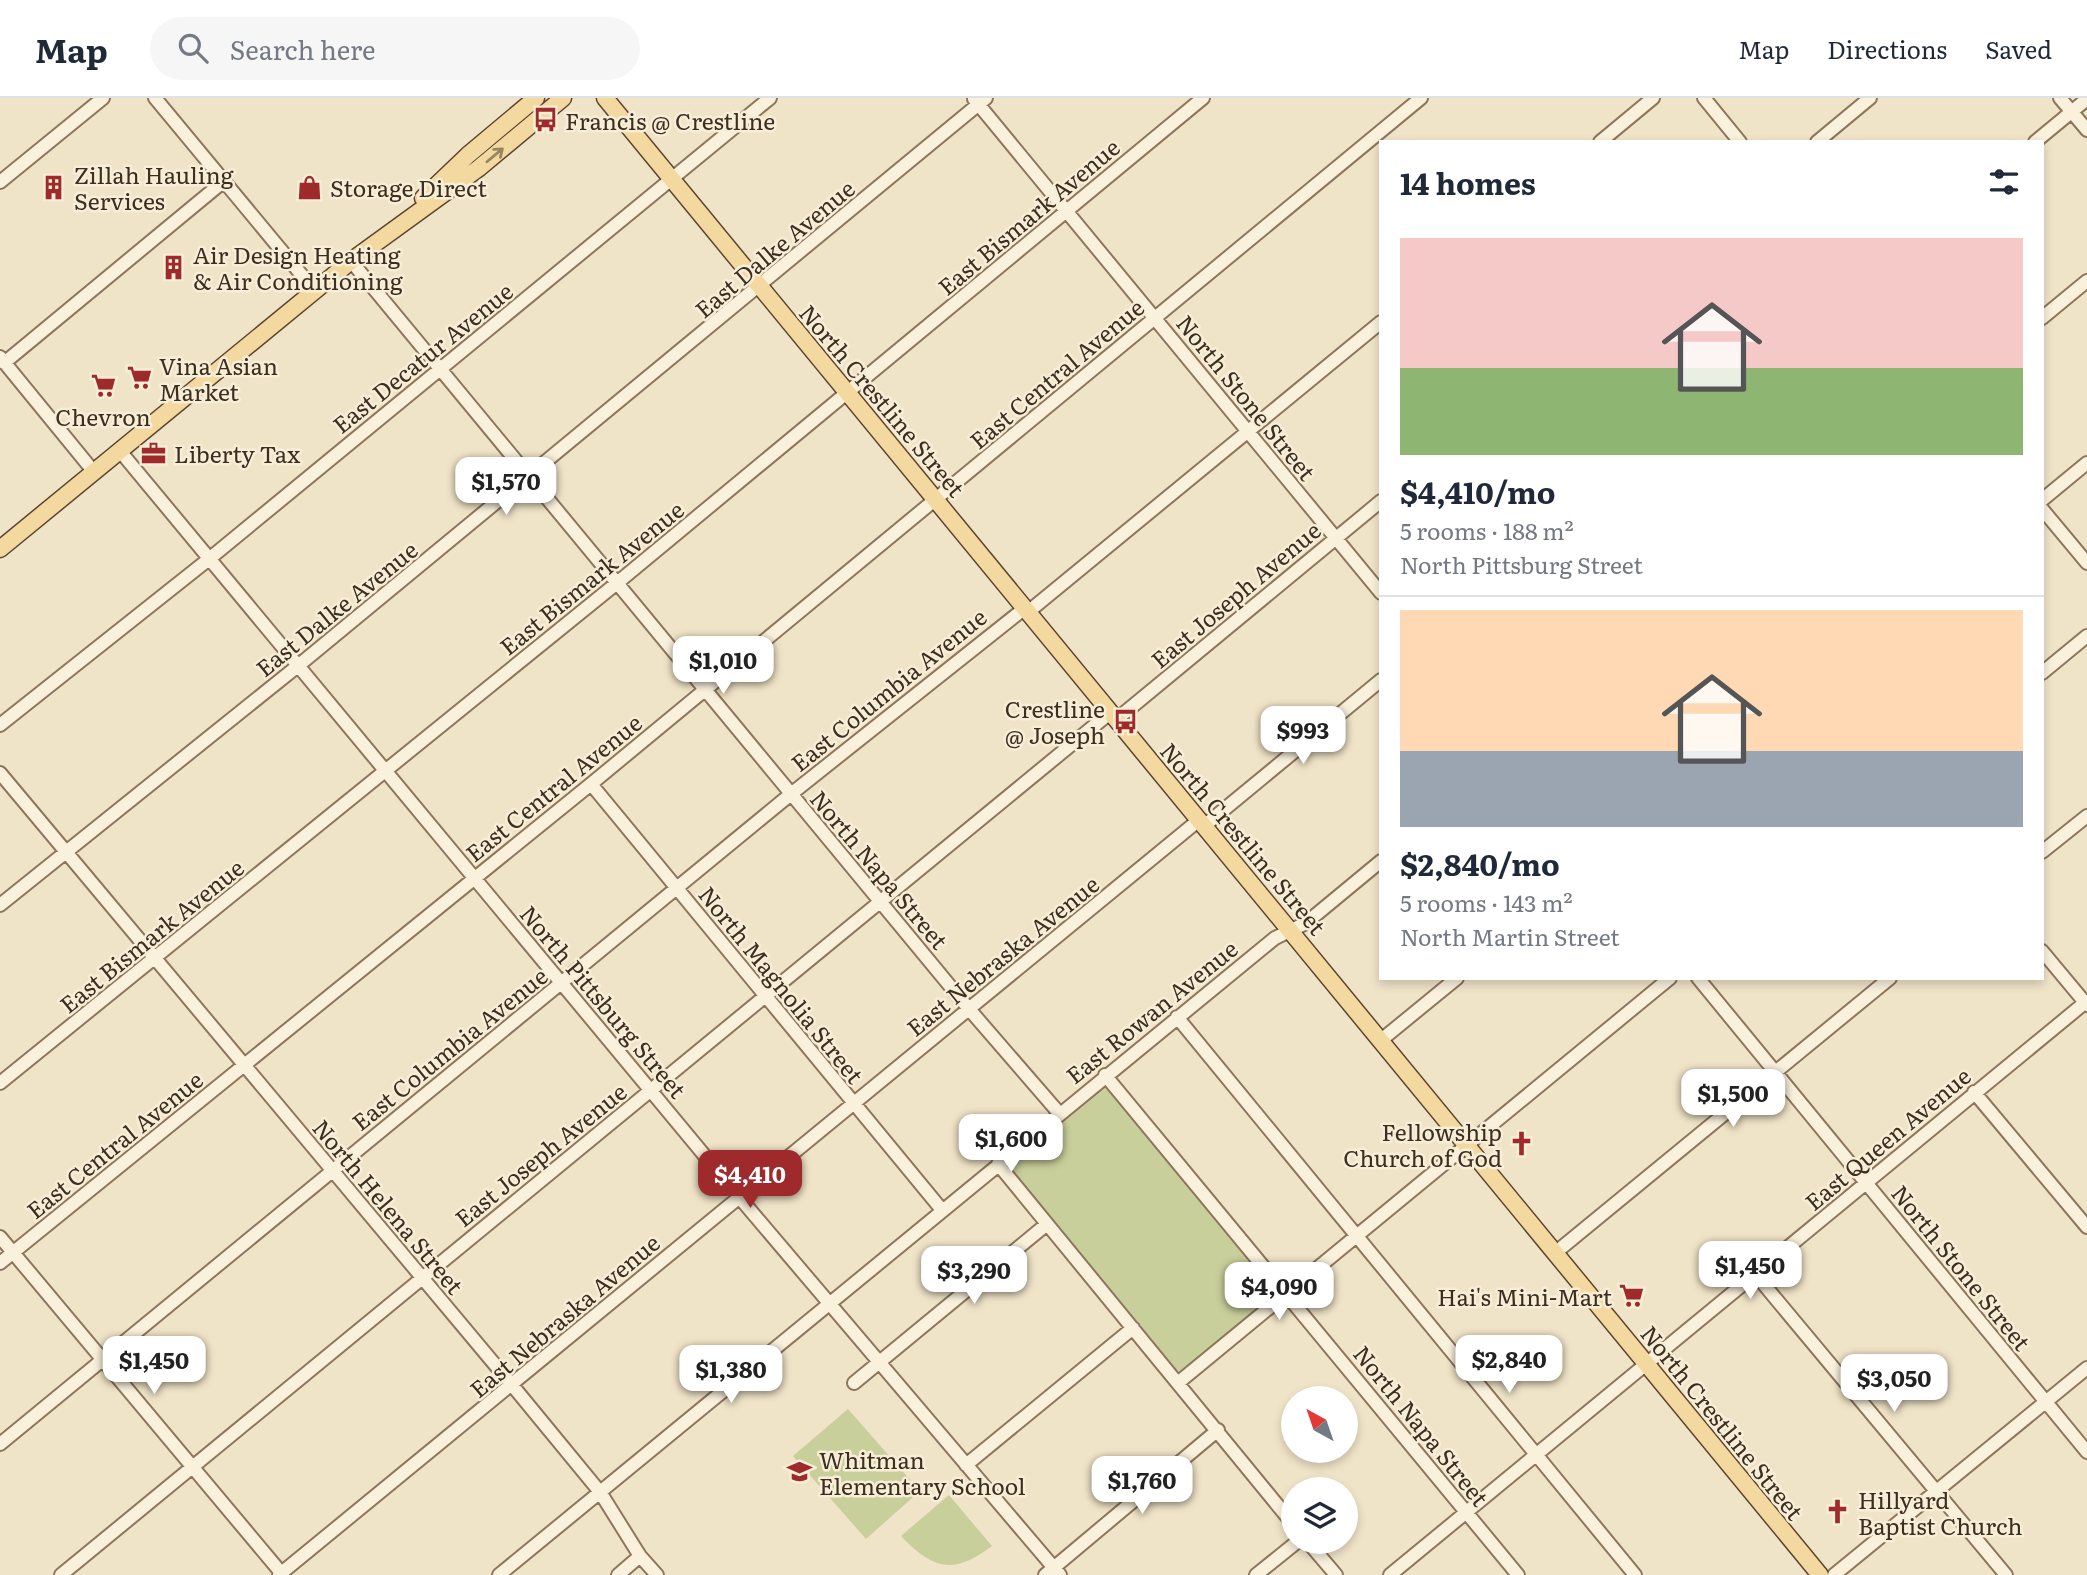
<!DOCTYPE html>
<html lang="en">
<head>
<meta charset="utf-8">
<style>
  :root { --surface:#fff; --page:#f6f6f7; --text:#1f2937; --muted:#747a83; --line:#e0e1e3; --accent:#9e2a2b }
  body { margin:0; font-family:Literata,serif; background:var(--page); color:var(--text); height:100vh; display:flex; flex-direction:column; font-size:26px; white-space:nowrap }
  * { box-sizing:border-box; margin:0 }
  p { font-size:23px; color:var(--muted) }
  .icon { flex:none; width:38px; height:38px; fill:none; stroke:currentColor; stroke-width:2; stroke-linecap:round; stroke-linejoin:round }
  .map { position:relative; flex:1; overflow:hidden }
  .side { position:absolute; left:1379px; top:42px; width:665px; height:840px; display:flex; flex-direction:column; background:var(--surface); border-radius:0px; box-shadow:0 4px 10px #0003 }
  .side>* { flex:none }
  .needle { width:46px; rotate:320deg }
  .buttons { position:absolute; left:1281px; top:1288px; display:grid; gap:14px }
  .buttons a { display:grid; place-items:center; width:77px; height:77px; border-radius:50%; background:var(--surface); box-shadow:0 4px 10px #0003; font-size:35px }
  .price { position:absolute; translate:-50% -60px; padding:0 16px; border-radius:14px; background:#fff; color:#222; font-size:23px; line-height:46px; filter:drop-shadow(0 2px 4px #0008) }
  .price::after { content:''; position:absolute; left:50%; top:42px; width:21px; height:16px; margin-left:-10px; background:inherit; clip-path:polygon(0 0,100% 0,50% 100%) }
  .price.on { background:var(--accent); color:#fff }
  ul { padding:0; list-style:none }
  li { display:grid; align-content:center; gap:14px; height:371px; padding:0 21px }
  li+li { border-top:2px solid var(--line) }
  li span { display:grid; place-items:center; height:217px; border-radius:0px; color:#555 }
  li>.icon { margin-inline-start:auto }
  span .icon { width:126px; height:126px; fill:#fffc; stroke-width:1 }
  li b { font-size:30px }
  h2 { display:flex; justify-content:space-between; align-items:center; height:84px; padding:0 21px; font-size:30px }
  header { display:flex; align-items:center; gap:42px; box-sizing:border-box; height:98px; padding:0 35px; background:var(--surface); border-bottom:2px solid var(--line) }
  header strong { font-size:33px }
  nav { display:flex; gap:38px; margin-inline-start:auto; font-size:24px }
  .search { width:490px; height:63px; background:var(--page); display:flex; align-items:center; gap:18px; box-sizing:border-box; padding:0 24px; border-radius:38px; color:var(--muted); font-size:26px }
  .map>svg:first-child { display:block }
  .green { fill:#c9cf9b }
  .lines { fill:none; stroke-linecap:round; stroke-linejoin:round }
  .minor-casing { stroke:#8d765c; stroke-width:16 }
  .major-casing { stroke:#5b4430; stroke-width:19 }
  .minor { stroke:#faf1dc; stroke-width:12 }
  .major { stroke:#f3d9a0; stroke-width:16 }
  .oneway { stroke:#988460 }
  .labels { text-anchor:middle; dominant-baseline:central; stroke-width:5; stroke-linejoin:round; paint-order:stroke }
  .poi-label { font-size:23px; fill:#3d2e20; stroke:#f7eed8; text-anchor:start }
  .street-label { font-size:23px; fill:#3d2e20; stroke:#f7eed8 }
</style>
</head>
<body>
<header>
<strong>Map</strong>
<div class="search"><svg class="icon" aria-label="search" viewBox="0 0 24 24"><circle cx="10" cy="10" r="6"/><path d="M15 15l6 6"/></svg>Search here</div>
<nav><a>Map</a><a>Directions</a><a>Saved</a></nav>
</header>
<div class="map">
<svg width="2087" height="1477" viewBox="0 0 2087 1477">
  <rect width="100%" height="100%" fill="#f0e4c8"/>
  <path class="green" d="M1105 990H1110L1254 1167 1268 1180 1277 1194 1181 1273 1175 1272 1011 1071 1014 1065Z
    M848 1311 920 1393 866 1441 793 1358Z
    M949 1397 992 1448C954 1477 933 1472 901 1438Z"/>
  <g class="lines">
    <defs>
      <path id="minor" d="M155 0 315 193
        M1704 0 1740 44
        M2060 0 2087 32
        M974 1 1381 495
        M1600 44 1653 0
        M1817 44 1870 0
        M2035 44 2087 1
        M0 84 103 0
        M351 163 969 911 1059 1015
        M2042 220 2087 183
        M0 259 94 374
        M4 265 224 83
        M120 353 739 1099 1060 1477
        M2042 402 2087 365
        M2042 411 2087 465
        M1028 514 1381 224
        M2042 575 2087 538
        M1117 621 1381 403
        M0 627 209 461 770 0
        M0 675 512 1287 600 1394 640 1458 657 1477
        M591 686 942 1112
        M1204 728 1381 582
        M2042 754 2087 718
        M0 807 299 567 986 0
        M2042 853 2087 907
        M1698 880 2087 1354
        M1177 919 1635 1477
        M1380 943 1457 880
        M1105 977 1518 1477
        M0 985 617 485 1203 0
        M1974 994 2087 1129
        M998 1066 1293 1426
        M0 1139 283 1477
        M1555 1155 1890 880
        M0 1165 591 686 1421 0
        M1756 1177 2006 1477
        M1179 1284 1670 880
        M854 1285 1047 1126
        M0 1346 791 696 1025 510
        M966 1367 1133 1230
        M1308 1444 1336 1477
        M61 1477 1111 614
        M279 1477 1199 722
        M499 1477 1275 840 1306 825 1381 763
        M618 1477 640 1458
        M1045 1477 1218 1332
        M1256 1477 1297 1444
        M1390 1477 2087 903
        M1834 1477 2087 1270"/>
      <path id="major" d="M605 0 1820 1477
        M423 100 468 57 536 0
        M0 451 351 163 479 70 563 0"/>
    </defs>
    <use href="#minor" class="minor-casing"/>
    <use href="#major" class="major-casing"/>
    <use href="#minor" class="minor"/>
    <use href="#major" class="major"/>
  </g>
  <defs><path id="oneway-shaft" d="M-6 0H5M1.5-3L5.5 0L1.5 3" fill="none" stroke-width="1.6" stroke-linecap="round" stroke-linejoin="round" transform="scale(1.75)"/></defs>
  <use class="oneway" href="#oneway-shaft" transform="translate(495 57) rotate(-40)"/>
  <defs>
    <symbol id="bus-bare" viewBox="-9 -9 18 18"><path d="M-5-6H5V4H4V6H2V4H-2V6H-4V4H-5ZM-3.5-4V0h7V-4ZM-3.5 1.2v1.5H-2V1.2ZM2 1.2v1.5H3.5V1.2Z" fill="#9e2a2b" stroke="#f7eed8" stroke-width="2.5" paint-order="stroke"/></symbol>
    <symbol id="building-bare" viewBox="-9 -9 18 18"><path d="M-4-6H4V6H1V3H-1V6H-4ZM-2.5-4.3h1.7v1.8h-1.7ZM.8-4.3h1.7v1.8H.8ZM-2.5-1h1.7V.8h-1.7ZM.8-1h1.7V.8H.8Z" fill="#9e2a2b" stroke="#f7eed8" stroke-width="2.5" paint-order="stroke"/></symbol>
    <symbol id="shop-bare" viewBox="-9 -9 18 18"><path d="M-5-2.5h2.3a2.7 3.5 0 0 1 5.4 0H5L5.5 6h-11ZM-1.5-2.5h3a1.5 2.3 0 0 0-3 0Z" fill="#9e2a2b" stroke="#f7eed8" stroke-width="2.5" paint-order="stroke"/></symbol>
    <symbol id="supermarket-bare" viewBox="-9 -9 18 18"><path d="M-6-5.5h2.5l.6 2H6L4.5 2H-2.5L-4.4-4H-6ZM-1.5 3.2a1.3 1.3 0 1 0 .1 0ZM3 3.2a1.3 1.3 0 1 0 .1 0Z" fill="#9e2a2b" stroke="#f7eed8" stroke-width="2.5" paint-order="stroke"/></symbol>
    <symbol id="office-bare" viewBox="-9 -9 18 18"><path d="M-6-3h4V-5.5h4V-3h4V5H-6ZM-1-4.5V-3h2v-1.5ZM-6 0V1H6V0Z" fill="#9e2a2b" stroke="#f7eed8" stroke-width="2.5" paint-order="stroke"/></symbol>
    <symbol id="church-bare" viewBox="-9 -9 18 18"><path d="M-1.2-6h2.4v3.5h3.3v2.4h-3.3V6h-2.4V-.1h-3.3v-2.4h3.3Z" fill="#9e2a2b" stroke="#f7eed8" stroke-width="2.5" paint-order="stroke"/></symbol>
    <symbol id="school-bare" viewBox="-9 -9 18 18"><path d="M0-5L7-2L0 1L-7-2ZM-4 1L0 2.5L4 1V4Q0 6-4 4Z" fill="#9e2a2b" stroke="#f7eed8" stroke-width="2.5" paint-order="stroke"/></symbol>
  </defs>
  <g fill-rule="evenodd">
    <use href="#bus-bare" x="528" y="4" width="35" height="35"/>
    <use href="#building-bare" x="36" y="72" width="35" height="35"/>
    <use href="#shop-bare" x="292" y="72" width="35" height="35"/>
    <use href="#building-bare" x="156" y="152" width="35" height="35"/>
    <use href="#supermarket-bare" x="122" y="262" width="35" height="35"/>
    <use href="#supermarket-bare" x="86" y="270" width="35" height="35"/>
    <use href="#office-bare" x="136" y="338" width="35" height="35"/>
    <use href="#bus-bare" x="1108" y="606" width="35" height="35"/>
    <use href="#church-bare" x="1504" y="1028" width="35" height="35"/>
    <use href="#supermarket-bare" x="1614" y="1180" width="35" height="35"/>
    <use href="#school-bare" x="782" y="1356" width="35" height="35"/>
    <use href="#church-bare" x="1820" y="1396" width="35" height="35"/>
  </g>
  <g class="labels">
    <g class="poi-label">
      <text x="565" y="22">Francis @ Crestline</text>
      <text x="74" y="76">Zillah Hauling<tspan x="74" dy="26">Services</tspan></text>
      <text x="330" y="89">Storage Direct</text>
      <text x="193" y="156">Air Design Heating<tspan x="193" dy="26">&amp; Air Conditioning</tspan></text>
      <text x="159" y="267">Vina Asian<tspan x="159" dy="26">Market</tspan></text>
      <text x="103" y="318" text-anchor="middle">Chevron</text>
      <text x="174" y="355">Liberty Tax</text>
      <text x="1105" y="610" text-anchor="end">Crestline<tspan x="1105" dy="26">@ Joseph</tspan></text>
      <text x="1502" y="1033" text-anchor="end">Fellowship<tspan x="1502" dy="26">Church of God</tspan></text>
      <text x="1612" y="1198" text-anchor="end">Hai's Mini-Mart</text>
      <text x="819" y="1361">Whitman<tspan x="819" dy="26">Elementary School</tspan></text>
      <text x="1858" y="1401">Hillyard<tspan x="1858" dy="26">Baptist Church</tspan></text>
    </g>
    <g class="street-label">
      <text transform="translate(1028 118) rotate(-40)">East Bismark Avenue</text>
      <text transform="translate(774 150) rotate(-40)">East Dalke Avenue</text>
      <text transform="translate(422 259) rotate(-39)">East Decatur Avenue</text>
      <text transform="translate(1056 275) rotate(-40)">East Central Avenue</text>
      <text transform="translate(1247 299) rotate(51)">North Stone Street</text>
      <text transform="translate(883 302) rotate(50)">North Crestline Street</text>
      <text transform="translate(591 479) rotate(-39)">East Bismark Avenue</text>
      <text transform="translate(1235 496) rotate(-40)">East Joseph Avenue</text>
      <text transform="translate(336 510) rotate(-39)">East Dalke Avenue</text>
      <text transform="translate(888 591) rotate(-39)">East Columbia Avenue</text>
      <text transform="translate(553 689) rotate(-39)">East Central Avenue</text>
      <text transform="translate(1244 740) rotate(50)">North Crestline Street</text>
      <text transform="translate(880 771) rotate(50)">North Napa Street</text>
      <text transform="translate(151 837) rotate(-39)">East Bismark Avenue</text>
      <text transform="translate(1002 857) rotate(-39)">East Nebraska Avenue</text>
      <text transform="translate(782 886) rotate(51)">North Magnolia Street</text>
      <text transform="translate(604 903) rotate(50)">North Pittsburg Street</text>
      <text transform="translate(1151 913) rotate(-39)">East Rowan Avenue</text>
      <text transform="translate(449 950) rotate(-39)">East Columbia Avenue</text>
      <text transform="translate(1887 1040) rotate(-40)">East Queen Avenue</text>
      <text transform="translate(114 1046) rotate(-39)">East Central Avenue</text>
      <text transform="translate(540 1056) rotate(-39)">East Joseph Avenue</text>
      <text transform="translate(389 1108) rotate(50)">North Helena Street</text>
      <text transform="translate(1962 1169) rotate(51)">North Stone Street</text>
      <text transform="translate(564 1217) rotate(-40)">East Nebraska Avenue</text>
      <text transform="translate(1723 1324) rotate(51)">North Crestline Street</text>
      <text transform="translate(1422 1327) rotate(51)">North Napa Street</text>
    </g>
  </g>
</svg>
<div class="buttons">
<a><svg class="needle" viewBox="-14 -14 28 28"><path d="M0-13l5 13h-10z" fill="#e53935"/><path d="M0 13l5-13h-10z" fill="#747a83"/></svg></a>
<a><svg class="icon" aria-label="layers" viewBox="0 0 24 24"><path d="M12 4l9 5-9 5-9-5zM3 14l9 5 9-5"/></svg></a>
</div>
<b class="price" style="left:506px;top:419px">$1,570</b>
<b class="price" style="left:723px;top:598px">$1,010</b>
<b class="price" style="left:1303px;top:668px">$993</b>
<b class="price" style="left:1733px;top:1031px">$1,500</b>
<b class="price" style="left:1011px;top:1076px">$1,600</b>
<b class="price on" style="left:750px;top:1112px">$4,410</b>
<b class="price" style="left:1750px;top:1203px">$1,450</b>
<b class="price" style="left:974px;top:1208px">$3,290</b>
<b class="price" style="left:1279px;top:1224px">$4,090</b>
<b class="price" style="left:1509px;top:1297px">$2,840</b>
<b class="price" style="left:154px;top:1298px">$1,450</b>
<b class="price" style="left:731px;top:1307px">$1,380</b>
<b class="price" style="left:1894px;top:1316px">$3,050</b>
<b class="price" style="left:1142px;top:1418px">$1,760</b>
<section class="side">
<h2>14 homes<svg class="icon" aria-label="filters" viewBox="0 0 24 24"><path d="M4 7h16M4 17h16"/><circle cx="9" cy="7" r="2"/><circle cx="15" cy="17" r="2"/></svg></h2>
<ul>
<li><span style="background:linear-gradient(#f6c9c9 60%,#8fb573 0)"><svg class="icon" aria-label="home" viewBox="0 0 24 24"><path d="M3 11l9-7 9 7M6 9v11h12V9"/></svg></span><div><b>$4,410/mo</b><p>5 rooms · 188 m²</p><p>North Pittsburg Street</p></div></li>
<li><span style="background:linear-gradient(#ffd9b3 65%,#9aa5b1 0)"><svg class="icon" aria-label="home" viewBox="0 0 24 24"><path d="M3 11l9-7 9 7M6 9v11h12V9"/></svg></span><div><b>$2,840/mo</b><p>5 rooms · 143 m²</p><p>North Martin Street</p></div></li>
</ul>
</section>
</div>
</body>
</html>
